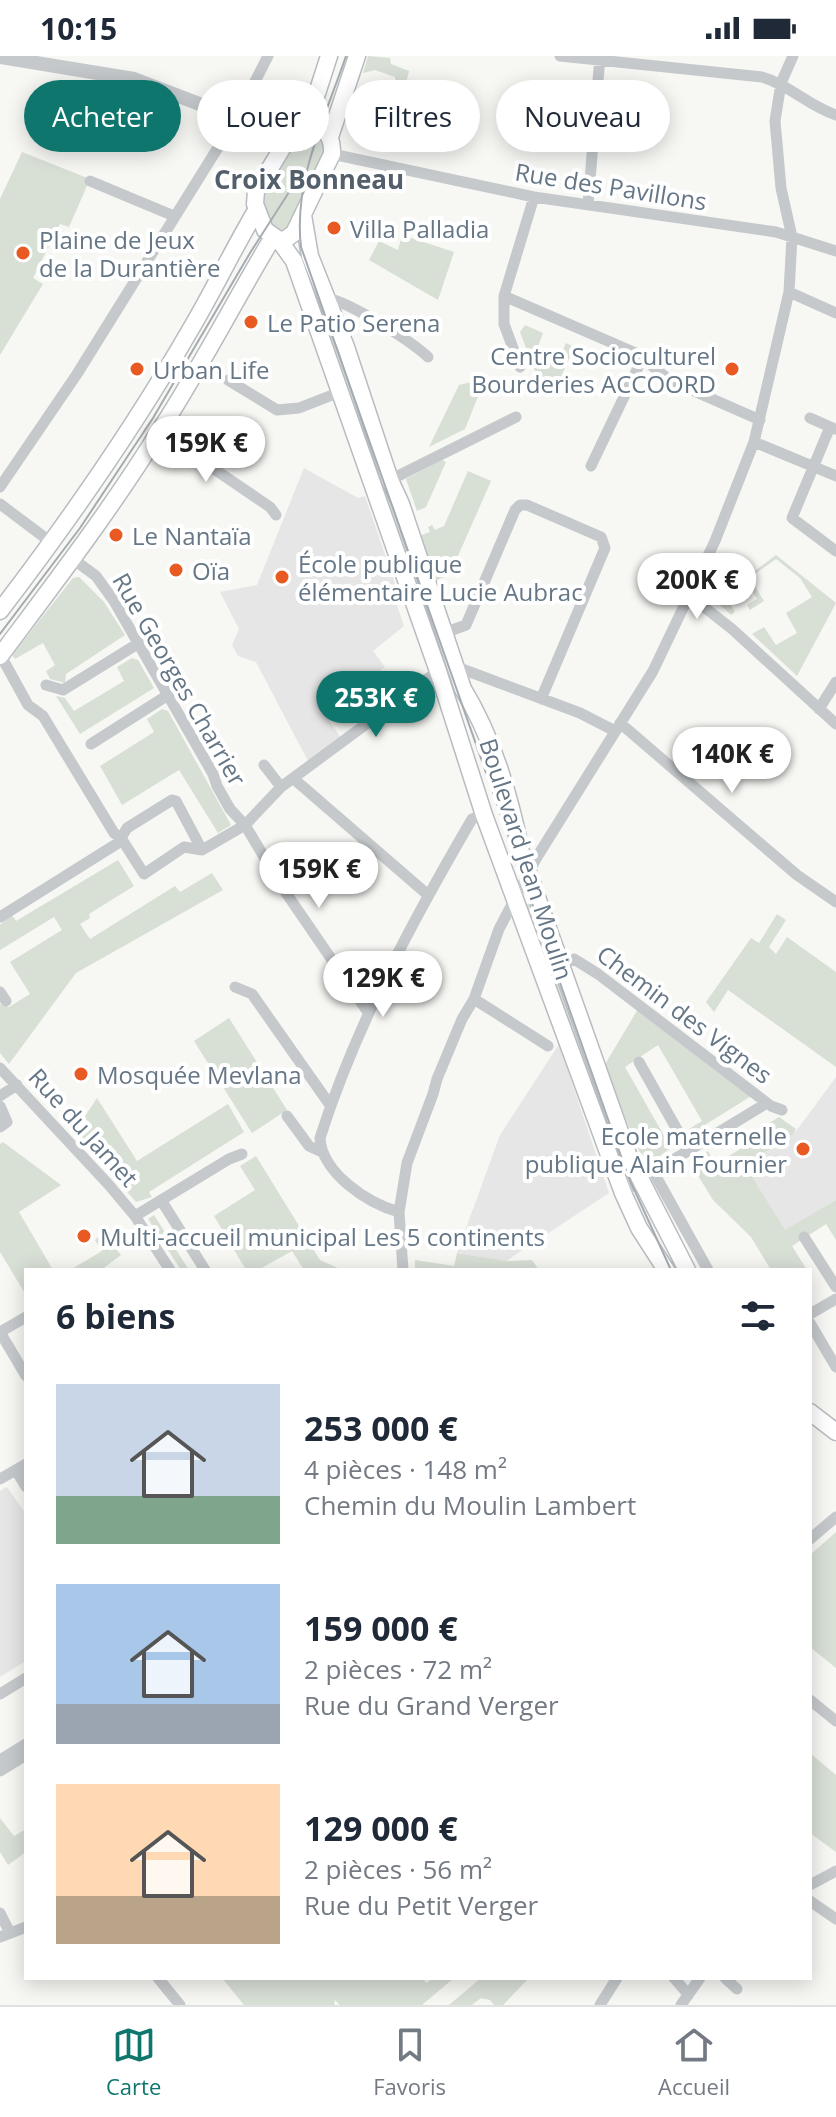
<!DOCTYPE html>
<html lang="fr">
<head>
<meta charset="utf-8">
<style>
  :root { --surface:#fff; --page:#f6f6f7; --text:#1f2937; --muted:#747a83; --line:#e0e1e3; --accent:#0f766e }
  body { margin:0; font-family:"Open Sans",sans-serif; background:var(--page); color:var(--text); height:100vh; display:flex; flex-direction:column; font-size:30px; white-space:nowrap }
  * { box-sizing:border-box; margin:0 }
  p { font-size:26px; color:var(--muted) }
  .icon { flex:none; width:44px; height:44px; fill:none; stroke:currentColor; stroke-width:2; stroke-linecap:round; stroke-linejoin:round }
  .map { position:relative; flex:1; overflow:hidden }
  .details { position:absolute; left:24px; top:1212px; width:788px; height:712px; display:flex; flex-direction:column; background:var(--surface); border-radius:0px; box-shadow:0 4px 20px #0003 }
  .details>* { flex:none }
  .top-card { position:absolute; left:24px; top:24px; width:788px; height:72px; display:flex; gap:16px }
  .price { position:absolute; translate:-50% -68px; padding:0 18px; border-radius:28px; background:#fff; color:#222; font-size:26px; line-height:52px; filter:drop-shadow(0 2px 4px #0008) }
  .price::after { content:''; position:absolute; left:50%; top:48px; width:24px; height:18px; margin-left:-12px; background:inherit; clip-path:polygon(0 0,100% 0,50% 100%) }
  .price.active { background:var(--accent); color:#fff }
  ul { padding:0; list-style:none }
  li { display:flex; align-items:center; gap:24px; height:200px; padding:0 32px }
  li span { display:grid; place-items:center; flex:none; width:224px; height:160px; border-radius:0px; color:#555 }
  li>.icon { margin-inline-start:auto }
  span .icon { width:96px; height:96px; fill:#fffc; stroke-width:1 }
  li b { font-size:34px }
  h2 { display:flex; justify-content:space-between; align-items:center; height:96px; padding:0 32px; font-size:34px }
  .pill { padding:0 28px; border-radius:36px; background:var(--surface); box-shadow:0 4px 20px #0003; font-size:28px; line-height:72px }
  .pill.active { background:var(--accent); color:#fff }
  .status { display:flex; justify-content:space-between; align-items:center; height:56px; padding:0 40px; background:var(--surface); direction:ltr }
  .status svg { height:22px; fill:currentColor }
  .tab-bar { display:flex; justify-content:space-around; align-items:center; height:112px; border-top:2px solid var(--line); background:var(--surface); font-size:22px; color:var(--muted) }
  .tab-bar a { display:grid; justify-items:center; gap:4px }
  .tab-bar .active { color:var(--accent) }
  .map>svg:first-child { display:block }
  .built { fill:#e5e6e5 }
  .green { fill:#d8dfd5 }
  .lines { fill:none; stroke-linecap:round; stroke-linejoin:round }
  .primary-casing { stroke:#b8bcc0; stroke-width:19 }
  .minor { stroke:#c5c9cc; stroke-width:11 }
  .tertiary { stroke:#c5c9cc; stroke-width:14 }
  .primary { stroke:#fff; stroke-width:16 }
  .tram { stroke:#a5abb1; stroke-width:2 }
  .poi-dot { fill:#e95922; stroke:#fff; stroke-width:3 }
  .labels { text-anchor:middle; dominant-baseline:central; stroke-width:8; stroke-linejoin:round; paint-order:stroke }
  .street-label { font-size:24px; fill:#657686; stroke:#fff }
  .poi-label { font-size:24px; fill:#657686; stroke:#fff; text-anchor:start }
  .neighbourhood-label { font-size:26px; font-weight:bold; fill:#535f6b; stroke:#fff }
</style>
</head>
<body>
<div class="status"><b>10:15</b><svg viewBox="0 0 49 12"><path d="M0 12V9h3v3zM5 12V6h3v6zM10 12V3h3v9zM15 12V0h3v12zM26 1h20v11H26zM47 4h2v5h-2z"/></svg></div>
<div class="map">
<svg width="836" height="1949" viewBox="0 0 836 1949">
  <rect width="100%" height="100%" fill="#f7f7f4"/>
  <path class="built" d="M304 412 358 442 365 440 402 548 397 550 404 570 373 595 385 611 323 656 341 682 309 707 256 606 238 600 232 589 239 573 220 536 257 529Z
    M559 988 609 1137 506 1205 457 1197 500 1079Z
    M836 1021V1144L785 1175 745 1109 794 1078Z
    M7 1431 26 1458V1605L0 1621V1435Z"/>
  <path class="green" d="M368 0 390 2 391 8 409 15 405 31 396 28 395 21 375 14 363 17Z
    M316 75 328 93 290 172 278 176 269 169 261 140 296 78Z
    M22 96 90 123 69 171 60 168 33 222 43 228 0 299V143Z
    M402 179 454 196 438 244 369 204 379 185 398 194Z
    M525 269 543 277 535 299 557 308 566 287 574 291 558 328 536 318 520 276Z
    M334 276 382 411 372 415 324 280Z
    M485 323 465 373 429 391 459 329Z
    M442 404 446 406 426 451 417 455 406 423Z
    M468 415 491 425 450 518 435 525 419 480 430 476 428 471 432 469 435 474 444 470Z
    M383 416 426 538 416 541 373 420Z
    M721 499 749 521 764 545 750 554 747 549 757 543 745 523 724 537 735 556 731 559 710 540 708 530Z
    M776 499 836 547 797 620 752 578 764 571 776 589 797 577 786 557 812 541 800 522 776 503 755 518 752 517Z
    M79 521 104 546 125 579 66 618 65 627 50 623 46 615 55 609 43 587 15 603 12 599 73 522Z
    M132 602 138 604 154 632 80 678 56 640 65 642 74 655 124 625 117 611Z
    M162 653 168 655 231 769 218 777 179 714 122 749 100 710 154 676 147 663Z
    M118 804 134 830 89 858 90 862 80 868 90 883 175 830 180 836 212 817 223 834 76 917 9 1008 0 997V948L9 951 30 938 10 906 62 874 54 861 0 894V869L11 858 16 865Z
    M535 845 594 1013 584 1016 525 849Z
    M777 858 786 864 769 891 776 898 787 881 836 916V1011L728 934 714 956 706 946 751 882 759 887Z
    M638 953 753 1039 692 1077 689 1073 702 1065 658 989 625 1011 671 1092 651 1106 642 1102 604 1010Z
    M229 962 287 1054 252 1077 194 985Z
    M97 1042 137 1105 228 1048 244 1076 149 1136 152 1141 136 1146 74 1077Z
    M779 1061 796 1073 794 1078 745 1109 785 1174 836 1144V1184L826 1168 792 1190 807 1214H771L751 1181 713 1144 689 1105 708 1095 716 1108 766 1077 763 1071Z
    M3 1086 61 1129 19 1156 53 1214H26V1239L0 1196V1088Z
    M256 1100 320 1204 342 1214H304L292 1195 258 1214H246L214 1160 255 1134 240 1110Z
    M154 1159 189 1214H181L148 1163Z
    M103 1176 121 1199 101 1214H70L102 1195 95 1184Z
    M457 1197 506 1205 532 1204 539 1214H415V1204L454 1210Z
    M836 1476V1612L810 1591V1499Z
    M810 1697 836 1719V1796L810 1777Z
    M0 1762 14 1780 26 1773V1796L8 1809 0 1796Z
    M222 1922H423L426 1927 434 1922H454L422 1949H340L335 1944 334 1949H244Z
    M481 1922H529L503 1949H494L490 1944 481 1942 472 1949H449Z"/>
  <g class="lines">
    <defs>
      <path id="primary" d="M302 69C323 67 333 78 332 98L294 177 286 183 279 184 265 174 255 148 256 135 292 76 302 69 311 56 329 0
        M330 81 357 0
        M303 159 310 200 346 291 390 424 401 448 463 633C493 682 510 740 521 796L629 1101 687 1214
        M279 184 294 205 438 615 484 759 623 1137 639 1172 666 1214
        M0 555C68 466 133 373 189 276 213 236 233 193 257 153
        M0 600C56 525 113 451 162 371 202 309 235 244 273 181
        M810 1356 836 1376"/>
    </defs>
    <use href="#primary" class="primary-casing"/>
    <path class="minor" d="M560 0 762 21C790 29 808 50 836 59
      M332 98 534 141 776 176 836 195
      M90 125 174 160
      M588 149 600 0
      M789 236 836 257
      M504 240 638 298 669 324 760 364
      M326 242C348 245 411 285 428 301
      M520 311 504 268V240L534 141
      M228 324 277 354 299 352 340 336
      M810 362 835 373
      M830 371 792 462 836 495
      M161 373 192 398 270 451 276 459
      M754 386 836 420
      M591 410 642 303
      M390 424 516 361
      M0 431 77 318 237 61 268 0
      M0 448 52 487
      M73 503 96 520 114 545 213 718 217 730 230 753 245 769 282 831 367 955
      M690 540 732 573 836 668
      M444 577 466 569 515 454 520 449H527L601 481 605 492 541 643
      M1 600 28 649 43 660 114 777 121 782 127 772 172 744 176 745 202 794
      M457 614 462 613 580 657 615 675
      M46 629 63 634 139 587
      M819 653 836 626
      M620 667 797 819 836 846
      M91 688 168 639
      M264 709 281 731
      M294 723 428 839
      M0 861 118 787 121 782 144 818 184 791 202 794 245 769 281 731 438 615
      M562 908 574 903 598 918 771 1050 782 1054
      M235 931 252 938 330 1049
      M0 936 6 945
      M474 943 548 990
      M639 1006 689 1095
      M0 1012 109 1129 135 1160 170 1214
      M0 1040 17 1029
      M0 1050 7 1066 0 1071
      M287 1060 309 1090 320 1095
      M654 1117 708 1214
      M623 1137 640 1124 762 1050
      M161 1144 205 1214
      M399 1156C367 1147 322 1117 320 1082 356 969 412 866 472 763L484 759
      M135 1160 229 1103 242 1098
      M804 1181 836 1231
      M403 1214 399 1156 407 1107 433 1038 437 1023 462 963 474 943 499 873 537 801 653 615 715 485 754 386 789 236 792 181 781 132 775 65 781 27 793 0
      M810 1258 836 1243
      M26 1261 0 1276 26 1320
      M810 1267 836 1311
      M16 1414 26 1431
      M0 1423 26 1408
      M810 1483 836 1461
      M0 1638 26 1622
      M810 1644 836 1665
      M0 1704 26 1688
      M0 1715 26 1699
      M810 1829 836 1815
      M810 1845 836 1863
      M0 1857 10 1877
      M0 1881 26 1871
      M158 1922 180 1949
      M674 1922 687 1937
      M725 1922 737 1933
      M600 1949 617 1922
      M681 1949 700 1922"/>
    <path class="tertiary" d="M0 1 134 23 223 57 246 63 276 76H292"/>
    <use href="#primary" class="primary"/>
    <path class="tram" d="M346 0C325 62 293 125 301 191L628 1120 671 1214
      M0 578 80 472 153 362 250 197 300 119"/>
  </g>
  <g class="poi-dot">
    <circle cx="334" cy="172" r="8"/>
    <circle cx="23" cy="197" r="8"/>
    <circle cx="251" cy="266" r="8"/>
    <circle cx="137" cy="313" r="8"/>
    <circle cx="732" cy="313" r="8"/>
    <circle cx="116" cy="479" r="8"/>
    <circle cx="176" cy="514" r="8"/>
    <circle cx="282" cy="521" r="8"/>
    <circle cx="81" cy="1018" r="8"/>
    <circle cx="803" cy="1093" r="8"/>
    <circle cx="84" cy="1180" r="8"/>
  </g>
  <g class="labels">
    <g class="street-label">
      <text transform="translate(611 130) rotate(9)">Rue des Pavillons</text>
      <text transform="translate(180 623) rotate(60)">Rue Georges Charrier</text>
      <text transform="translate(527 803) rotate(72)">Boulevard Jean Moulin</text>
      <text transform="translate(685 958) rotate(37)">Chemin des Vignes</text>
      <text transform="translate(84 1071) rotate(48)">Rue du Jamet</text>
    </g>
    <g class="poi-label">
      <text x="350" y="172">Villa Palladia</text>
      <text x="39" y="183">Plaine de Jeux<tspan x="39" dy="28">de la Durantière</tspan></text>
      <text x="267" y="266">Le Patio Serena</text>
      <text x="716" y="299" text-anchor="end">Centre Socioculturel<tspan x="716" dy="28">Bourderies ACCOORD</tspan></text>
      <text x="153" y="313">Urban Life</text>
      <text x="132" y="479">Le Nantaïa</text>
      <text x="298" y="507">École publique<tspan x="298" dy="28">élémentaire Lucie Aubrac</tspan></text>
      <text x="192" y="514">Oïa</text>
      <text x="97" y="1018">Mosquée Mevlana</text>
      <text x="787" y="1079" text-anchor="end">Ecole maternelle<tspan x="787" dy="28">publique Alain Fournier</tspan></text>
      <text x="100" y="1180">Multi-accueil municipal Les 5 continents</text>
    </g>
    <g class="neighbourhood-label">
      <text x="309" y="123">Croix Bonneau</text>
    </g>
  </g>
</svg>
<b class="price" style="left:206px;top:428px">159K €</b>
<b class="price" style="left:697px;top:565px">200K €</b>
<b class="price active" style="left:376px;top:683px">253K €</b>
<b class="price" style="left:732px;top:739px">140K €</b>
<b class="price" style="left:319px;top:854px">159K €</b>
<b class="price" style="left:383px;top:963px">129K €</b>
<div class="top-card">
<a class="pill active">Acheter</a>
<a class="pill">Louer</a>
<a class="pill">Filtres</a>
<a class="pill">Nouveau</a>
</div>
<section class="details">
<h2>6 biens<svg class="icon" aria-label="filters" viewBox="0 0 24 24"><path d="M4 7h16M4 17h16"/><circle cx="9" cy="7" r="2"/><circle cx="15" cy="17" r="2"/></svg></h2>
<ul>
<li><span style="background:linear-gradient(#c9d6e8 70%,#7fa58c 0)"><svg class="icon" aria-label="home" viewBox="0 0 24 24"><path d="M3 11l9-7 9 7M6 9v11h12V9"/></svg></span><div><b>253 000 €</b><p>4 pièces · 148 m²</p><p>Chemin du Moulin Lambert</p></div></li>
<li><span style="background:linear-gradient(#a9c7e8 75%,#9aa5b1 0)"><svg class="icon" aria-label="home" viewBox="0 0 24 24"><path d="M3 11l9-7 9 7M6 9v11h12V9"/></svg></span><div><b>159 000 €</b><p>2 pièces · 72 m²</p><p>Rue du Grand Verger</p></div></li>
<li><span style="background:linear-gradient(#ffd9b3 70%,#b9a48a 0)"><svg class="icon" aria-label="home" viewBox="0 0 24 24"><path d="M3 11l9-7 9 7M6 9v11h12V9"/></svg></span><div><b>129 000 €</b><p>2 pièces · 56 m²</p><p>Rue du Petit Verger</p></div></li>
</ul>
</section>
</div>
<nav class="tab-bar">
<a class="active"><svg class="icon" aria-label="map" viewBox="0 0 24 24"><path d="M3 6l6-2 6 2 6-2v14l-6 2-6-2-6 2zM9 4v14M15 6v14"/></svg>Carte</a>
<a><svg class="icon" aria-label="saved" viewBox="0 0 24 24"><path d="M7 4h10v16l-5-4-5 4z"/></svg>Favoris</a>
<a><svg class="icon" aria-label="home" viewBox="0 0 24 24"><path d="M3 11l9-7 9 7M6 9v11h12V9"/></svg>Accueil</a>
</nav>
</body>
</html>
